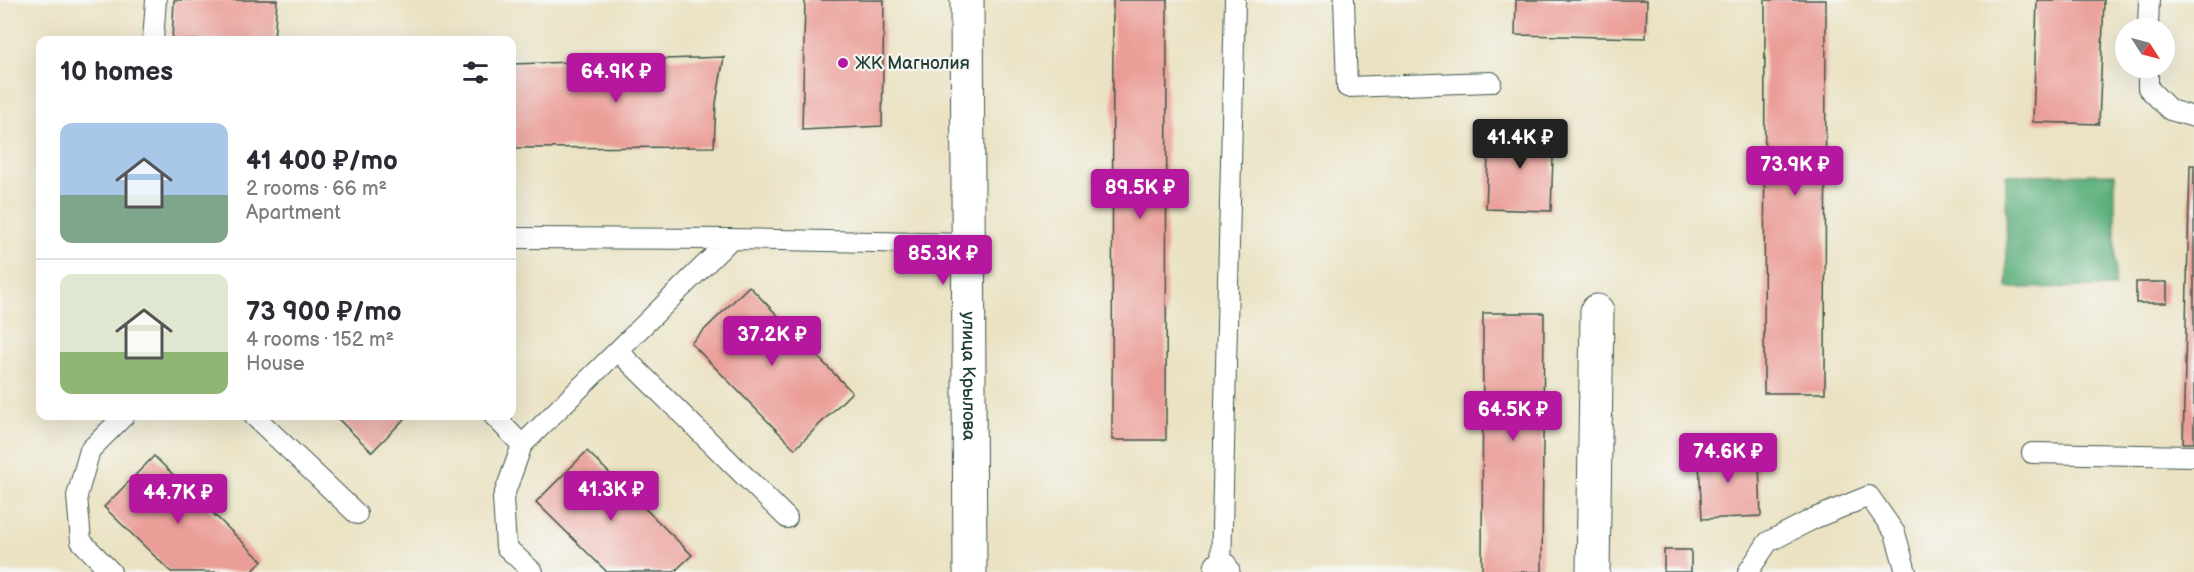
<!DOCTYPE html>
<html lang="en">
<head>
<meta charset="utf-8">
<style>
  :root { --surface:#fff; --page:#f2f2f3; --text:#2b2b33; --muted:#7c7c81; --line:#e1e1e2; --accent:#b5179e }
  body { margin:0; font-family:"Balsamiq Sans",sans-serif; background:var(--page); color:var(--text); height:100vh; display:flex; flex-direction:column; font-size:22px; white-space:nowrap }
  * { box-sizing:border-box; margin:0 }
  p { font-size:20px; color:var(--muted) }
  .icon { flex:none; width:33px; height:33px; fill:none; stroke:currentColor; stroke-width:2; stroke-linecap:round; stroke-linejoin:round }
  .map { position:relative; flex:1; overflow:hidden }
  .side { position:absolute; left:36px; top:36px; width:480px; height:384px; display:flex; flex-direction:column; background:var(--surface); border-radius:12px; box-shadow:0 6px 24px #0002 }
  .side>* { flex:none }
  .needle { width:39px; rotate:126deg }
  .fabs { position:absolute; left:2115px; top:18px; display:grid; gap:12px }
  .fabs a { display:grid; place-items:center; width:60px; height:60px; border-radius:50%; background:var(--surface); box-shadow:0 6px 24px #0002; font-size:30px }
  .price { position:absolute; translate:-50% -51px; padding:0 14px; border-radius:6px; background:var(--accent); color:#fff; font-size:20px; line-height:39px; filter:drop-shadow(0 2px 3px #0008) }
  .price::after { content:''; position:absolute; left:50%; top:36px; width:18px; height:14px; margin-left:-9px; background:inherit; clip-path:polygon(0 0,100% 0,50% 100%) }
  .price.active { background:#222; color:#fff }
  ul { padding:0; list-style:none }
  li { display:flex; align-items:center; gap:18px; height:150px; padding:0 24px }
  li+li { border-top:2px solid var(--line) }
  li span { display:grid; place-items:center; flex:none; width:168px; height:120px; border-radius:12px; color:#555 }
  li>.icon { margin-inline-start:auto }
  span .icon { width:72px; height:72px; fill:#fffc; stroke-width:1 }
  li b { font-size:26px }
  h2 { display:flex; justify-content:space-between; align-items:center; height:72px; padding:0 24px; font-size:26px }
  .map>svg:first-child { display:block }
  .forest { fill:#5caf7c; stroke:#3e7658; stroke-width:1.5 }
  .building { fill:#eb9d97 }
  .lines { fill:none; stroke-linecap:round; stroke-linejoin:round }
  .service-casing { stroke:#3d5649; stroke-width:22 }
  .minor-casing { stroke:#3d5649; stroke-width:35 }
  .tertiary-casing { stroke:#3d5649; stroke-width:35 }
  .service { stroke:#fff; stroke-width:20 }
  .minor { stroke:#fff; stroke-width:33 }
  .tertiary { stroke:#fff; stroke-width:33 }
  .poi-dot { fill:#b5179e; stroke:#f6f6f2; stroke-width:2 }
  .labels { text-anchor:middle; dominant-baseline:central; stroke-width:4.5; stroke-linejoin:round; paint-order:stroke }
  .poi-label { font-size:18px; fill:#1f3d34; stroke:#f6f6f2; text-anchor:start }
  .street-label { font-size:18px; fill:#1f3d34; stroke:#f6f6f2 }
</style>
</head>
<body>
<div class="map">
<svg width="2194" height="572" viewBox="0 0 2194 572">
  <rect width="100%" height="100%" fill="#f6f6f2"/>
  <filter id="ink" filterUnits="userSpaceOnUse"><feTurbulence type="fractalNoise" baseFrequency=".0167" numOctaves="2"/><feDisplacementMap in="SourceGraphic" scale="12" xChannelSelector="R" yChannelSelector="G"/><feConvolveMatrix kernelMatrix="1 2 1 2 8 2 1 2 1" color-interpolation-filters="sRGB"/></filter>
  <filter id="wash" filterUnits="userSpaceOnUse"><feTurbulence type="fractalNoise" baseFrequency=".008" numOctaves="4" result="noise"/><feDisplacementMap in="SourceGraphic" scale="24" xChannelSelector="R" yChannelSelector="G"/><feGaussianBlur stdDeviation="1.35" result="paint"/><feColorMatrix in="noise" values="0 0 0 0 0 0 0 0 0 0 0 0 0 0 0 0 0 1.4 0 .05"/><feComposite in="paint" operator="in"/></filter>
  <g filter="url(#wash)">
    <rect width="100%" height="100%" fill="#eae2c2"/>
    <path class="forest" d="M2115 174V287L2007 288 2006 175Z"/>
    <g id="blocks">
      <path class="building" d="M174 0H277L274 40H172Z
        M805 0H884L882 126 802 130Z
        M1113 0H1167L1166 440H1112Z
        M1516 0H1647L1646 38 1515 35Z
        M1765 0H1826L1825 393H1764Z
        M2037 0H2104L2099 124 2033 122Z
        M724 57 716 103 714 147 512 148V64Z
        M1489 130 1554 132 1551 211 1486 209Z
        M2190 165H2194V443H2183Z
        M2136 282H2167V303H2136Z
        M749 286 852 392 795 449 691 343Z
        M1483 313H1544L1542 572H1482Z
        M335 416H407L372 452Z
        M1732 442 1733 463 1759 462 1761 516 1702 519 1698 444Z
        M587 451 692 555 674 572H607L536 502Z
        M154 456 262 561 252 572H171L104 507Z
        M1664 550H1691V572H1664Z"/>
    </g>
  </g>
  <g filter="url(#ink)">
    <use href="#blocks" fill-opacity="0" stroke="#3d5649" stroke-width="1.5"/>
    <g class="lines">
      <defs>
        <path id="service" d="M1344 0 1347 87 1491 82
          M2148 28 2149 0
          M153 40 156 0
          M2148 68V88L2170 110 2194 117
          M512 238 731 239
          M618 351 787 518
          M254 416 357 514
          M494 416 522 445 731 239 968 244
          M522 445 503 498 506 547 533 572
          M2032 453 2194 456
          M111 572 81 541 77 496 90 450 124 416
          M1215 572 1221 568 1235 0
          M1748 572 1768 542 1815 518 1869 496 1895 533 1906 572"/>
        <path id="minor" d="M1221 568 1223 572
          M1593 572 1597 311"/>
        <g id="tertiary">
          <path id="s1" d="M967 0 970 572"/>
        </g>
      </defs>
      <use href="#service" class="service-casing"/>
      <use href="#minor" class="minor-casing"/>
      <use href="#tertiary" class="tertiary-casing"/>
      <use href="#service" class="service"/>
      <use href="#minor" class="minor"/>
      <use href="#tertiary" class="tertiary"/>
    </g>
  </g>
  <circle class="poi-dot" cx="843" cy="63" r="6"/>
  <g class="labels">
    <g class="poi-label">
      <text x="855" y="63">ЖК Магнолия</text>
    </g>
    <g class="street-label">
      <text stroke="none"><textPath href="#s1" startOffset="376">улица Крылова</textPath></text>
    </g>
  </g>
</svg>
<div class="fabs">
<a><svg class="needle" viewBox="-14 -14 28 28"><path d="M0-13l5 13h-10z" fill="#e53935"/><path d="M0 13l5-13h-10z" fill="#7c7c81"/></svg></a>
</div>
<b class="price" style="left:616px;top:104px">64.9K ₽</b>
<b class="price active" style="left:1520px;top:170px">41.4K ₽</b>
<b class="price" style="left:1795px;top:197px">73.9K ₽</b>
<b class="price" style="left:1140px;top:220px">89.5K ₽</b>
<b class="price" style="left:943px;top:286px">85.3K ₽</b>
<b class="price" style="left:772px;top:367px">37.2K ₽</b>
<b class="price" style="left:1513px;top:442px">64.5K ₽</b>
<b class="price" style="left:1728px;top:484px">74.6K ₽</b>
<b class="price" style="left:611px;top:522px">41.3K ₽</b>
<b class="price" style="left:178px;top:525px">44.7K ₽</b>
<section class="side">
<h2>10 homes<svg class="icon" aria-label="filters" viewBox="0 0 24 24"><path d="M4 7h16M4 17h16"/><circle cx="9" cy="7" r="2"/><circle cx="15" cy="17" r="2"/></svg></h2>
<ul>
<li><span style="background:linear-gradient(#a9c7e8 60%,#7fa58c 0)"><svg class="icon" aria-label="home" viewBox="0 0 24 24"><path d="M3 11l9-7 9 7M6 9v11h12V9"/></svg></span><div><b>41 400 ₽/mo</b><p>2 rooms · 66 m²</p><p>Apartment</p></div></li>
<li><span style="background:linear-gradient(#dfe7d0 65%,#8fb573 0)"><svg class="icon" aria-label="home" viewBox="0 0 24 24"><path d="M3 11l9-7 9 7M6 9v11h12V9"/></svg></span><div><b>73 900 ₽/mo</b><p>4 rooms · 152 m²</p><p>House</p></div></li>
</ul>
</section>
</div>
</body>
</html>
